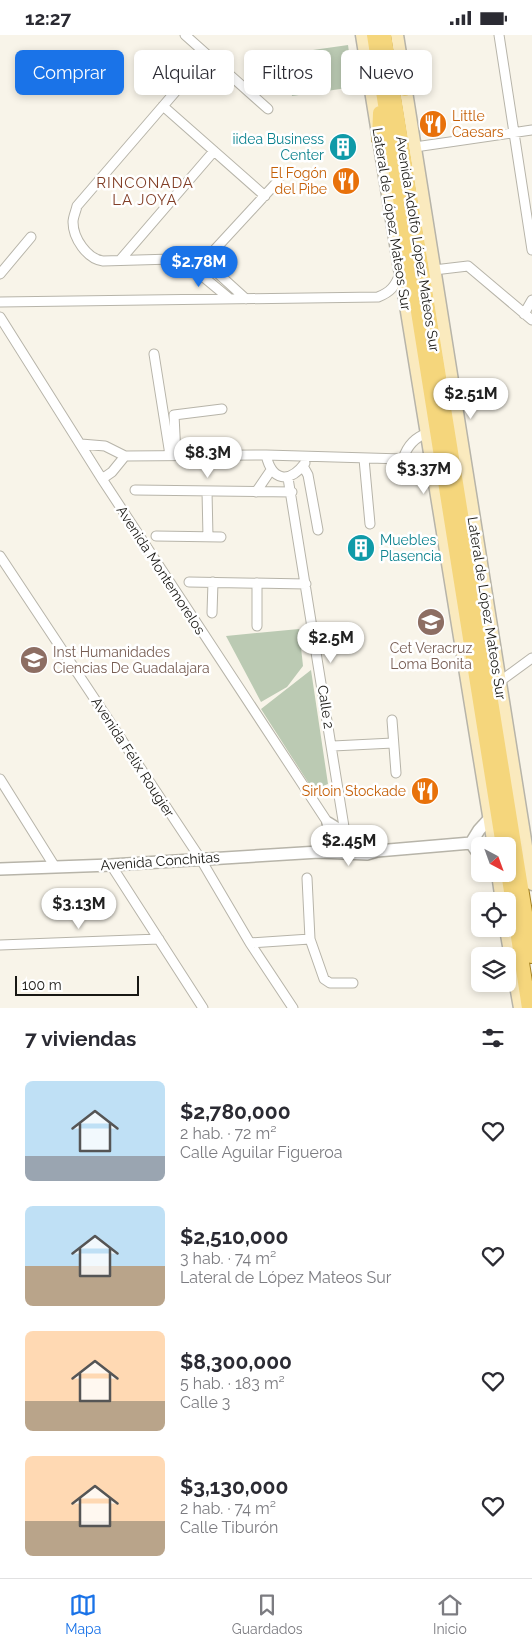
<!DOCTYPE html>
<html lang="es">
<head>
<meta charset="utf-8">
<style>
  :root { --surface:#fff; --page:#f7f7f7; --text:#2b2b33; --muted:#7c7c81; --line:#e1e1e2; --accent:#1a73e8 }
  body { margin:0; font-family:Raleway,sans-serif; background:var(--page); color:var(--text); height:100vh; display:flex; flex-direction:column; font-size:19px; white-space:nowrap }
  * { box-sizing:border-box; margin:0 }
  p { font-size:16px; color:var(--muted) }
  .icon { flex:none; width:28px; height:28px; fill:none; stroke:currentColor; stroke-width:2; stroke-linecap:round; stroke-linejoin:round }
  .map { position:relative; height:973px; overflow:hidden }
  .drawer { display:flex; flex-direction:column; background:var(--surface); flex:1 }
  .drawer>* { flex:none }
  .top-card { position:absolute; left:15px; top:15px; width:502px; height:45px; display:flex; gap:10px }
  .needle { width:32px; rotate:139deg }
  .buttons { position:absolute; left:471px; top:802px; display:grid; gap:10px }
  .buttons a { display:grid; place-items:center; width:45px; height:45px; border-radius:8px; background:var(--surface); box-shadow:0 2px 8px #0003; font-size:25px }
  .scale { position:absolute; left:15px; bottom:12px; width:124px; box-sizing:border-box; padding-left:5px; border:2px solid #181713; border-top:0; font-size:14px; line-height:18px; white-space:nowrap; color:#181713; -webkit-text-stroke:4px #fff; paint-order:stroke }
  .price { position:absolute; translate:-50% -42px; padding:0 11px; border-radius:18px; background:#fff; color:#222; font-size:16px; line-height:32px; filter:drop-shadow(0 1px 2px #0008) }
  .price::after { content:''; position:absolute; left:50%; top:30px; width:15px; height:11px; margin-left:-8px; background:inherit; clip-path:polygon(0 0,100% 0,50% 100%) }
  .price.selected { background:var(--accent); color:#fff }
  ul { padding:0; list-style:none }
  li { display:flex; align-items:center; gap:15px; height:125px; padding:0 25px }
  li span { display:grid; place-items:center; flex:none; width:140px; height:100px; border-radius:8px; color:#555 }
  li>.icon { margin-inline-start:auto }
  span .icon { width:60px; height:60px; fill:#fffc; stroke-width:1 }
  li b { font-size:21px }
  h2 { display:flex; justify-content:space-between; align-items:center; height:60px; padding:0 25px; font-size:21px }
  .pill { padding:0 18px; border-radius:8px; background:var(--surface); box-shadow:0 2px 8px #0003; font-size:18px; line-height:45px }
  .pill.selected { background:var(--accent); color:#fff }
  .status { display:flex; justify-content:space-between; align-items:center; height:35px; padding:0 25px; background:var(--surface); direction:ltr }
  .status svg { height:14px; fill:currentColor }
  .menu { display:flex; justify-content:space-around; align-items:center; height:70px; border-top:1px solid var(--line); background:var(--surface); font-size:14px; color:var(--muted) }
  .menu a { display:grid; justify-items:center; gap:2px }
  .menu .selected { color:var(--accent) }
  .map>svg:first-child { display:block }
  .green { fill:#bbcab3 }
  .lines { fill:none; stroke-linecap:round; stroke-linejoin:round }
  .minor-casing { stroke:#b7b4a9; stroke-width:11 }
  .tertiary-casing { stroke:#b7b4a9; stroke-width:14 }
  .secondary-casing { stroke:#b7b4a9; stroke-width:15 }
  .primary-casing { stroke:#a3811f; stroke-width:16 }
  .minor { stroke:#fff; stroke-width:9 }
  .tertiary { stroke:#fff; stroke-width:11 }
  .secondary { stroke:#faeabe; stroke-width:12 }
  .primary { stroke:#f5d67c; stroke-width:14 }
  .labels { text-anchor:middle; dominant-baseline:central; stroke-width:5; stroke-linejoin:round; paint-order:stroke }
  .food-label { font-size:14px; fill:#c56008; stroke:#fff; text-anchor:end }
  .culture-label { font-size:14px; fill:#0d838f; stroke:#fff; text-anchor:end }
  .street-label { font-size:14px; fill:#181713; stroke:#fff }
  .education-label { font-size:14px; fill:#785e54; stroke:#fff }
  .neighbourhood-label { font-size:15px; letter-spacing:1px; fill:#823f27; stroke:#fff }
</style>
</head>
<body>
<div class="status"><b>12:27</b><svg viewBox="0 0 49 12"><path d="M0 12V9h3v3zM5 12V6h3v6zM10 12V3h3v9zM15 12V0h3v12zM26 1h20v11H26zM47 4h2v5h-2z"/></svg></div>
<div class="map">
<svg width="532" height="973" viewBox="0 0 532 973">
  <rect width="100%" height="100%" fill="#f8f4e9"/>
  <path class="green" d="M348 10 354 52 292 61 285 19Z
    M299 594 303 631 287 652 261 667 226 601Z
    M311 635 328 749 313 755 261 674Z"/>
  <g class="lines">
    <defs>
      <path id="minor" d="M185 0 268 74
        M499 0 532 215
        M176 56 77 171C76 176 73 182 73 187 73 203 87 224 103 226L207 223 278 146
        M163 71 265 161
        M415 112 532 95
        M207 223 213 234 246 264
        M121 224 214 116
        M183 225 230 264
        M434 235 468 231 532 285
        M0 239 31 202
        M0 267 378 262C391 257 395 251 400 239
        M524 279 532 265
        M0 282 102 444 328 788 330 803 327 814
        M154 319 170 420
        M81 409 105 411 125 421 266 420 403 424 417 435 434 441
        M176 420 174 380 222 374
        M266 420C272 446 289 449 305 428
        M364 424 370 489
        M403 424C407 411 415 402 428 398
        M303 431 308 440 318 495
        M288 443 345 798 340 813
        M102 444 112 437 125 421
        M135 455 292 457
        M207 456 208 502
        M256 457 271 435
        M156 501 221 502
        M0 521 200 823 250 908 293 973
        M189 547 306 549
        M212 578 213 547
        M257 591V548
        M499 647 532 623
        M392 685 396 738
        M333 711 393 708
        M0 744 55 832
        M111 830 203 973
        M307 843 310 904 324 944 330 948H353
        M250 908 310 904
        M0 910 159 904"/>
      <path id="tertiary" d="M328 788 367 812
        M471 808 479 795 490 783
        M471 808 480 821
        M0 834 111 830 319 817 367 819 377 816 471 808"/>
      <path id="secondary" d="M362 0 494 811
        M397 0 532 849
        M498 839 502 866
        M506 894 520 973"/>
      <path id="primary" d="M374 0 503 811
        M384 0 532 921
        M395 27 405 54
        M379 104 380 78
        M508 837 529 973"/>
    </defs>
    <use href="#minor" class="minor-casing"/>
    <use href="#tertiary" class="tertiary-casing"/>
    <use href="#secondary" class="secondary-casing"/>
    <use href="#primary" class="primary-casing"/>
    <use href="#minor" class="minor"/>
    <use href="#tertiary" class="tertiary"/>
    <use href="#secondary" class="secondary"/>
    <use href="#primary" class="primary"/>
  </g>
  <defs>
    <symbol id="restaurant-disc" viewBox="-11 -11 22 22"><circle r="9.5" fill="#e8710a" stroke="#fff"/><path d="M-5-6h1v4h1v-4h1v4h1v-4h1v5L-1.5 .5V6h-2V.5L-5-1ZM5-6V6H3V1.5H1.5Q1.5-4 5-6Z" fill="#fff"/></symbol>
    <symbol id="building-disc" viewBox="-11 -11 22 22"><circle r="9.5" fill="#0f9aa8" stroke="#fff"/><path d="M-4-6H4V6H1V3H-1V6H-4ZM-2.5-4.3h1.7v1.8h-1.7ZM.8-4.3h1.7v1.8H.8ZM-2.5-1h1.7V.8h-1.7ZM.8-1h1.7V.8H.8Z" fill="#fff"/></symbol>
    <symbol id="university-disc" viewBox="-11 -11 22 22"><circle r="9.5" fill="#8d6e63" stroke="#fff"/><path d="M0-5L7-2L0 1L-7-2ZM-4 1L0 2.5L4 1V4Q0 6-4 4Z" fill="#fff"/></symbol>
  </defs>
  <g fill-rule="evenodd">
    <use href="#restaurant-disc" x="417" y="73" width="32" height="32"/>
    <use href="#building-disc" x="327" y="96" width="32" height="32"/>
    <use href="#restaurant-disc" x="330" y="130" width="32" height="32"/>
    <use href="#building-disc" x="345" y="497" width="32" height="32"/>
    <use href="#university-disc" x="415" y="571" width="32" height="32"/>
    <use href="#university-disc" x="18" y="609" width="32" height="32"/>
    <use href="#restaurant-disc" x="409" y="740" width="32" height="32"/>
  </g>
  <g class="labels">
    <g class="food-label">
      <text x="452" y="81" text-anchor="start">Little<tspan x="452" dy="16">Caesars</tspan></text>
      <text x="327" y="138">El Fogón<tspan x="327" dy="16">del Pibe</tspan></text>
      <text x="406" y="756">Sirloin Stockade</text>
    </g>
    <g class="culture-label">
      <text x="324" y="104">iidea Business<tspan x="324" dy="16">Center</tspan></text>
      <text x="380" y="505" text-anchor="start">Muebles<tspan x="380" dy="16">Plasencia</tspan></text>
    </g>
    <g class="street-label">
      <text transform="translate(392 184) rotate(81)">Lateral de López Mateos Sur</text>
      <text transform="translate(418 209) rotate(81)">Avenida Adolfo López Mateos Sur</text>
      <text transform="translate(161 535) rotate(57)">Avenida Montemorelos</text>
      <text transform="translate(487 573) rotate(81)">Lateral de López Mateos Sur</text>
      <text transform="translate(326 672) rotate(81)">Calle 2</text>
      <text transform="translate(133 722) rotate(57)">Avenida Félix Rougier</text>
      <text transform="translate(160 826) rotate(-4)">Avenida Conchitas</text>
    </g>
    <g class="education-label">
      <text x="431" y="613">Cet Veracruz<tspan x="431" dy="16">Loma Bonita</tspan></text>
      <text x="53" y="617" text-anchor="start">Inst Humanidades<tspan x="53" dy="16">Ciencias De Guadalajara</tspan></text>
    </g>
    <g class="neighbourhood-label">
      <text x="145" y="148">RINCONADA<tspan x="145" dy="17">LA JOYA</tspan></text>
    </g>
  </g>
</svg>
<div class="buttons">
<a><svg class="needle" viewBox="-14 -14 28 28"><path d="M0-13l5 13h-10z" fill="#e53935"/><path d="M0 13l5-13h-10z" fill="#7c7c81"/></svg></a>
<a><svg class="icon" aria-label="locate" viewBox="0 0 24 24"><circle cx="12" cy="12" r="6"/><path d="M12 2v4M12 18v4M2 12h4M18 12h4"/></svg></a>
<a><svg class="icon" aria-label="layers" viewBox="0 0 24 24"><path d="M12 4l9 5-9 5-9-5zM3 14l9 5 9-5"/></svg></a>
</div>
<div class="scale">100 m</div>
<b class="price selected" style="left:199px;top:253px">$2.78M</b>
<b class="price" style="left:471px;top:385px">$2.51M</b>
<b class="price" style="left:208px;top:444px">$8.3M</b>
<b class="price" style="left:424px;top:460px">$3.37M</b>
<b class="price" style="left:331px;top:629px">$2.5M</b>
<b class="price" style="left:349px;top:832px">$2.45M</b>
<b class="price" style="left:79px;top:895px">$3.13M</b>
<div class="top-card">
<a class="pill selected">Comprar</a>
<a class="pill">Alquilar</a>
<a class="pill">Filtros</a>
<a class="pill">Nuevo</a>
</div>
</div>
<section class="drawer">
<h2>7 viviendas<svg class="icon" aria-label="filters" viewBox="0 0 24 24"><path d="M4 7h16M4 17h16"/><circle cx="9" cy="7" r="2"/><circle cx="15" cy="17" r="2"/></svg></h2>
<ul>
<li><span style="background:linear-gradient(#bfe0f5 75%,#9aa5b1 0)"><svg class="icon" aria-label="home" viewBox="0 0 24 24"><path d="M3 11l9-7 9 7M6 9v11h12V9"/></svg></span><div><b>$2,780,000</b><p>2 hab. · 72 m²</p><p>Calle Aguilar Figueroa</p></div><svg class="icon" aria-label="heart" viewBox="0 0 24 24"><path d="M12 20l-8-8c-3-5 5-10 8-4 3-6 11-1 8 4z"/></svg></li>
<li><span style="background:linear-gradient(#bfe0f5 60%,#b9a48a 0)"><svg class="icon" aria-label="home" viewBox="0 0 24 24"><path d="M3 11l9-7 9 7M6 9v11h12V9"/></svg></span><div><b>$2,510,000</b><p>3 hab. · 74 m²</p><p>Lateral de López Mateos Sur</p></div><svg class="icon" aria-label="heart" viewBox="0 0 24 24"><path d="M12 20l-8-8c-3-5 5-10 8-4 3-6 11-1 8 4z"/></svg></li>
<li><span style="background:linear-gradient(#ffd9b3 70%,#b9a48a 0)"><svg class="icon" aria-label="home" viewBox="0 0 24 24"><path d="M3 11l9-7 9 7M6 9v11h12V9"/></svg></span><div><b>$8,300,000</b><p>5 hab. · 183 m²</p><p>Calle 3</p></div><svg class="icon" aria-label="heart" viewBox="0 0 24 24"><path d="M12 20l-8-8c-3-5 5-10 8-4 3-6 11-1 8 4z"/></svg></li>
<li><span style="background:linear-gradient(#ffd9b3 65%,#b9a48a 0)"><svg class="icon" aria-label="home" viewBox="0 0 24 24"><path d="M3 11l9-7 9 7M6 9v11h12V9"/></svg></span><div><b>$3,130,000</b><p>2 hab. · 74 m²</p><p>Calle Tiburón</p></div><svg class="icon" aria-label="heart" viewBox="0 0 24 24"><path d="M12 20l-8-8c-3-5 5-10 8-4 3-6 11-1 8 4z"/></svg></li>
</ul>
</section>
<nav class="menu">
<a class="selected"><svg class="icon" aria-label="map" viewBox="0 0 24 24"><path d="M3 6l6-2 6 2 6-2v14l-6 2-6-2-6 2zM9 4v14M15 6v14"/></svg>Mapa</a>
<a><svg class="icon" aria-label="saved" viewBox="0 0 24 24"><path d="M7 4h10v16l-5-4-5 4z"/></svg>Guardados</a>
<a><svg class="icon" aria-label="home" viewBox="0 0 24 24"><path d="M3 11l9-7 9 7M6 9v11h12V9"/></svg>Inicio</a>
</nav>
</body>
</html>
